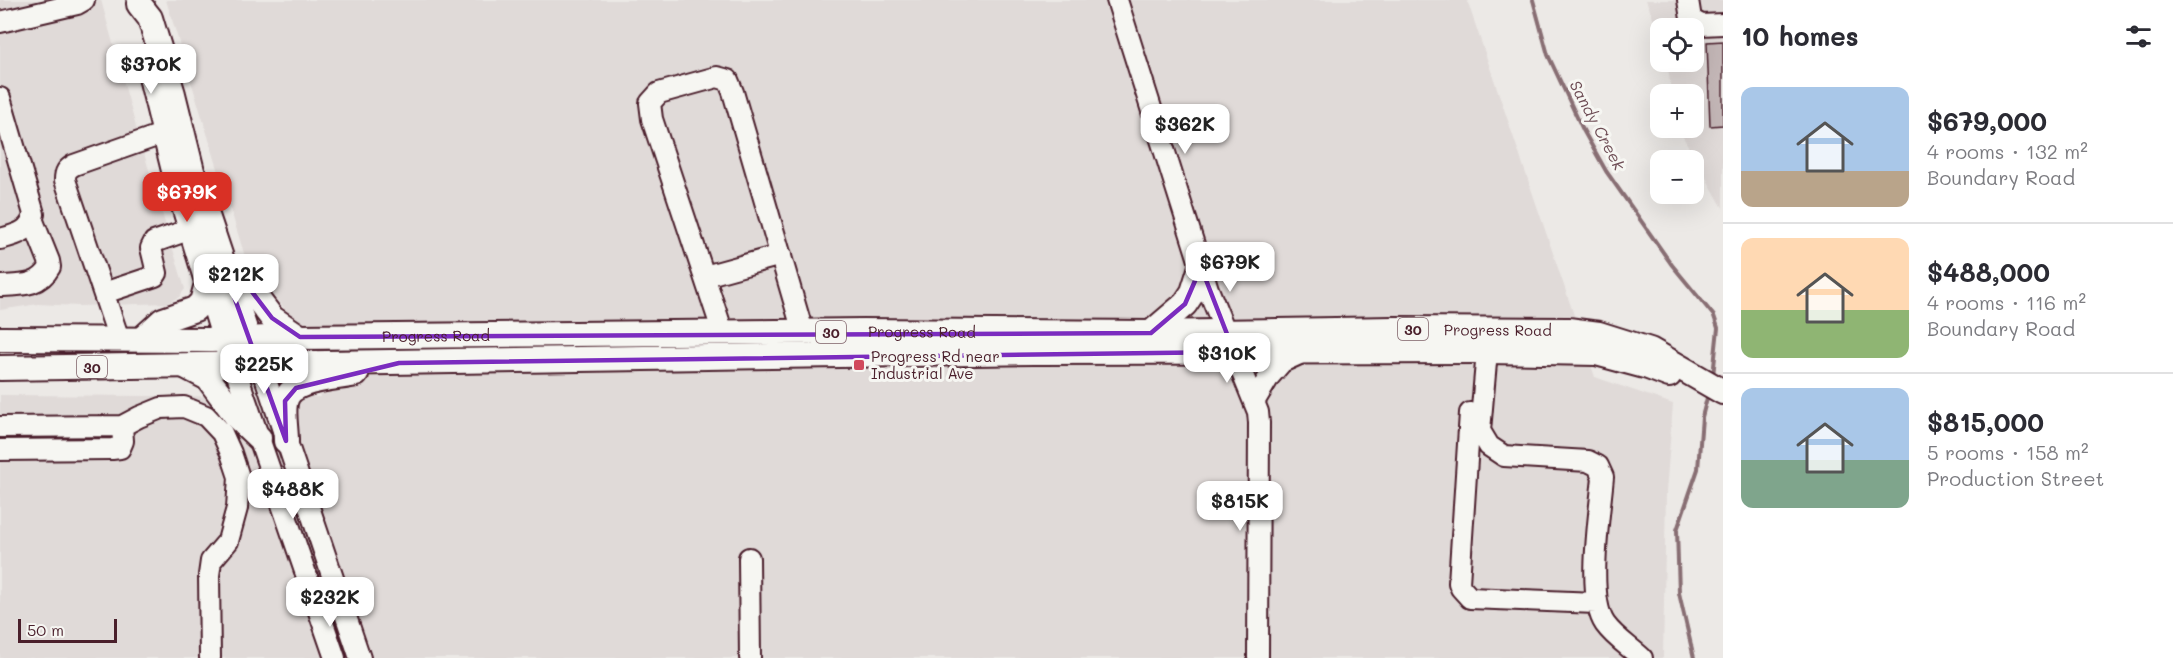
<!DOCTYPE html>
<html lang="en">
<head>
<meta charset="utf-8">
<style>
  :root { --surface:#fff; --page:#f2f2f3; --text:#2b2b33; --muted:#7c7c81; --line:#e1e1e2; --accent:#d93025 }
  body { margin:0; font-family:Mali,sans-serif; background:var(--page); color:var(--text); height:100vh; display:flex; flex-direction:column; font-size:22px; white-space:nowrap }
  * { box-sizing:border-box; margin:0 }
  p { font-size:20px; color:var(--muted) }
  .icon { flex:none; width:33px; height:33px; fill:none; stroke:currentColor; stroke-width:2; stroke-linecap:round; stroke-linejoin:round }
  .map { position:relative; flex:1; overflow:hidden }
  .side { display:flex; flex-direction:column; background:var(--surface); width:450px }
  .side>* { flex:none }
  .buttons { position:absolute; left:1650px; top:18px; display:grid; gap:12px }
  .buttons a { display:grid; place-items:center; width:54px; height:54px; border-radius:12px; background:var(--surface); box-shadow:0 6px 24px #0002; font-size:30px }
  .scale { position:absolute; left:18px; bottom:15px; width:99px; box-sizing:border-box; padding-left:6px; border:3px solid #4a1f2b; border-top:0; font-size:16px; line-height:21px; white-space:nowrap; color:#4a1f2b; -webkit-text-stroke:4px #f6f6f2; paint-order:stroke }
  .price { position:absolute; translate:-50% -51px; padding:0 14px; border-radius:12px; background:#fff; color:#222; font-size:20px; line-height:39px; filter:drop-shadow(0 2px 3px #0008) }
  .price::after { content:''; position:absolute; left:50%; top:36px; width:18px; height:14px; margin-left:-9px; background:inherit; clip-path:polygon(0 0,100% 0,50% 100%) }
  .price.selected { background:var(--accent); color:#fff }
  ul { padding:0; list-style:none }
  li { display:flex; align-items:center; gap:18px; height:150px; padding:0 18px }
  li+li { border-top:2px solid var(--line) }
  li span { display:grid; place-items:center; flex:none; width:168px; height:120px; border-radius:12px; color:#555 }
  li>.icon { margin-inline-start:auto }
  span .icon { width:72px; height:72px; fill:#fffc; stroke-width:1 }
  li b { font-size:26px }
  h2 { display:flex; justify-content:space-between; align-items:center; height:72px; padding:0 18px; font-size:26px }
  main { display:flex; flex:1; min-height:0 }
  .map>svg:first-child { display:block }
  .built { fill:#e0dad8 }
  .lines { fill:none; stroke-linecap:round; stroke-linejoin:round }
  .stream { stroke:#886e73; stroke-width:4 }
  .building { fill:#c4b7b7; stroke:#4a1f2b; stroke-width:1.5 }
  .minor-casing { stroke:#4a1f2b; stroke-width:24 }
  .major-casing { stroke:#4a1f2b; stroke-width:28 }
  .minor { stroke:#f6f6f2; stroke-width:20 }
  .major { stroke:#f6f6f2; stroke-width:24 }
  .marked { fill:none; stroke:#7b2cbf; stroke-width:4.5; stroke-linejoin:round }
  .poi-dot { fill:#d1495b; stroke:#f6f6f2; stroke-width:2 }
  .labels { text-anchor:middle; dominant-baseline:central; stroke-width:6; stroke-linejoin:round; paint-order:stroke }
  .shield { fill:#f6f6f2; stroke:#7e6067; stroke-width:1.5 }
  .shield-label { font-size:14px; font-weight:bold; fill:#4a1f2b }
  .street-label { font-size:15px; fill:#4a1f2b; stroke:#f6f6f2 }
  .poi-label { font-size:15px; fill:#4a1f2b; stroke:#f6f6f2; text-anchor:start }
  .water-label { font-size:16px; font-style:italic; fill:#6e4d55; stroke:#f6f6f2 }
</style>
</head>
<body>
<main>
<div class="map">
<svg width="1723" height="658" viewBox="0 0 1723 658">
  <rect width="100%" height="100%" fill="#ece9e6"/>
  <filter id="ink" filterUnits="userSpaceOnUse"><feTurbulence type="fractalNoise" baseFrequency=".0167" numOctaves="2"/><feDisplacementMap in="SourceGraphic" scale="12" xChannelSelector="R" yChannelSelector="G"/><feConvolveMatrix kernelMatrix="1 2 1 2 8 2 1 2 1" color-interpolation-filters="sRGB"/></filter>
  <g filter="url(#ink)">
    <path class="built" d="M0 0H101L136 127 185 289 179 297 167 303 79 306 38 304 0 310Z
      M166 0H1467L1595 377 1673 404 1666 492 1663 658H0V395L320 397 287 312 247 263Z
      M1646 0H1723V208L1678 128H1694V94H1672L1667 62H1694V28H1660V36Z"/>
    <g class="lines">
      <path class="stream" d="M1533 0 1548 55 1583 130 1606 171 1672 265 1714 316 1718 328 1713 376
        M1694 658 1679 593 1677 530 1698 469 1702 417 1708 394"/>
    </g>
    <path class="building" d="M1723 41V125L1710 126 1707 42Z"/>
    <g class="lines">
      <defs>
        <path id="minor" d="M1117 0 1208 289 1258 412 1259 423 1258 658
          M1688 0 1691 19 1701 25 1723 24
          M0 22 77 4 84 0
          M0 98 34 214C31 232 15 235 0 239
          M705 276 781 255
          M0 286C20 285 39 287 50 267L49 261 33 221
          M104 293 155 276 157 273 151 248 154 242 160 240 191 229
          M723 333 652 119 650 103 659 93 717 77 728 80 733 92 803 332
          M119 339 65 180C65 172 67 169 74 165L165 133
          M1487 351 1480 431 1489 446 1504 456 1588 461 1598 466 1603 477C1600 511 1586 597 1605 624 1615 638 1630 647 1642 658
          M233 363 335 658
          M256 364 266 380 360 658
          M1254 402 1269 377 1282 362 1304 352
          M1470 413 1459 583 1461 588 1470 598 1596 603
          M0 427 122 426 139 417 161 408 184 407 206 416 222 433 231 453 239 477 237 508 228 541 211 561 209 575 210 658
          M0 450 112 449 120 448 123 441 122 426
          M749 558 750 658"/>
        <g id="major">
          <path d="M139 4 150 18 173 94 192 171 253 353"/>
          <path d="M149 69 178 187 229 353"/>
          <path d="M224 264 240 276 272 318 300 337"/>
          <path d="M1151 333 1185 304 1193 292 1201 267"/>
          <path id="s1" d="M0 339 211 340 300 337 863 331 1151 333 1393 329 1568 330 1599 334 1650 350 1723 392"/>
          <path d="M142 339 163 320 195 309 202 302 207 284"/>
          <path d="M185 366 208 378 237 417 259 438"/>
          <path d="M0 368 1033 352 1487 351 1596 353 1648 367 1669 375"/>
          <path d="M286 441C286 429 283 415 285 403 288 378 337 379 356 374"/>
        </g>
      </defs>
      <use href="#minor" class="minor-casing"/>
      <use href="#major" class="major-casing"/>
      <use href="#minor" class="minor"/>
      <use href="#major" class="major"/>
    </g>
  </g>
  <path class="marked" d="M222 263 240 276 272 318 300 337 1151 333 1185 304 1201 267 1234 352 399 363 296 388 285 401 286 441Z"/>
  <rect class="poi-dot" x="853" y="359" width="12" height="12" rx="3"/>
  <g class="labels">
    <g class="shield">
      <rect x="1398" y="318" width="30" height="22" rx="4.5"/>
      <rect x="816" y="321" width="30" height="22" rx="4.5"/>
      <rect x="77" y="356" width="30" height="22" rx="4.5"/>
    </g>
    <g class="shield-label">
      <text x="1413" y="329">30</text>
      <text x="831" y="332">30</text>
      <text x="92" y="367">30</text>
    </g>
    <g class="street-label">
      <text stroke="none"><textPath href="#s1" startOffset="1498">Progress Road</textPath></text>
      <text stroke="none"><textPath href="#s1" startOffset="922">Progress Road</textPath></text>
      <text stroke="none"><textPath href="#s1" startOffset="436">Progress Road</textPath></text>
    </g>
    <g class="poi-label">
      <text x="871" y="356">Progress Rd near<tspan x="871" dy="17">Industrial Ave</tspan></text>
    </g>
    <g class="water-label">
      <text transform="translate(1598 125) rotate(62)">Sandy Creek</text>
    </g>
  </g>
</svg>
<div class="buttons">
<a><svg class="icon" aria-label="locate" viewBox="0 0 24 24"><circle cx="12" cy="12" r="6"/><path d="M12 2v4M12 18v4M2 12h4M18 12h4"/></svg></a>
<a>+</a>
<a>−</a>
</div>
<div class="scale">50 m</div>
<b class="price" style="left:151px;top:95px">$370K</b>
<b class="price" style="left:1185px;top:155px">$362K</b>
<b class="price selected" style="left:187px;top:223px">$679K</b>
<b class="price" style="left:1230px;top:293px">$679K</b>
<b class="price" style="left:236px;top:305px">$212K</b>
<b class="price" style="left:1227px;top:384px">$310K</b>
<b class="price" style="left:264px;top:395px">$225K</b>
<b class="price" style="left:293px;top:520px">$488K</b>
<b class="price" style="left:1240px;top:532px">$815K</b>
<b class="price" style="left:330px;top:628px">$232K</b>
</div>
<section class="side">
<h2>10 homes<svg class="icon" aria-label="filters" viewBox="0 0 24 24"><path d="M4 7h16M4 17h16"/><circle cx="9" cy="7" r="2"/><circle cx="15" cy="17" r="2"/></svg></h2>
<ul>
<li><span style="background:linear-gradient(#a9c7e8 70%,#b9a48a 0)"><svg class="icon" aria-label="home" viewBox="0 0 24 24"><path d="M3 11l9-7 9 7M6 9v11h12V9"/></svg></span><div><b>$679,000</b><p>4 rooms · 132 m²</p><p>Boundary Road</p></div></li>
<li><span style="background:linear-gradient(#ffd9b3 60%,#8fb573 0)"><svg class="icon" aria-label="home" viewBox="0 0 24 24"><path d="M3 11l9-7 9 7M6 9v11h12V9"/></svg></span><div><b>$488,000</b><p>4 rooms · 116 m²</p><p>Boundary Road</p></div></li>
<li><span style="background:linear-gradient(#a9c7e8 60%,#7fa58c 0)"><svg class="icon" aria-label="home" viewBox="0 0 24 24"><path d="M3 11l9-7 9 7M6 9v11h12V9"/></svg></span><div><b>$815,000</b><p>5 rooms · 158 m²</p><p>Production Street</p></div></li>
</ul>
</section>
</main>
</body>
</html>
